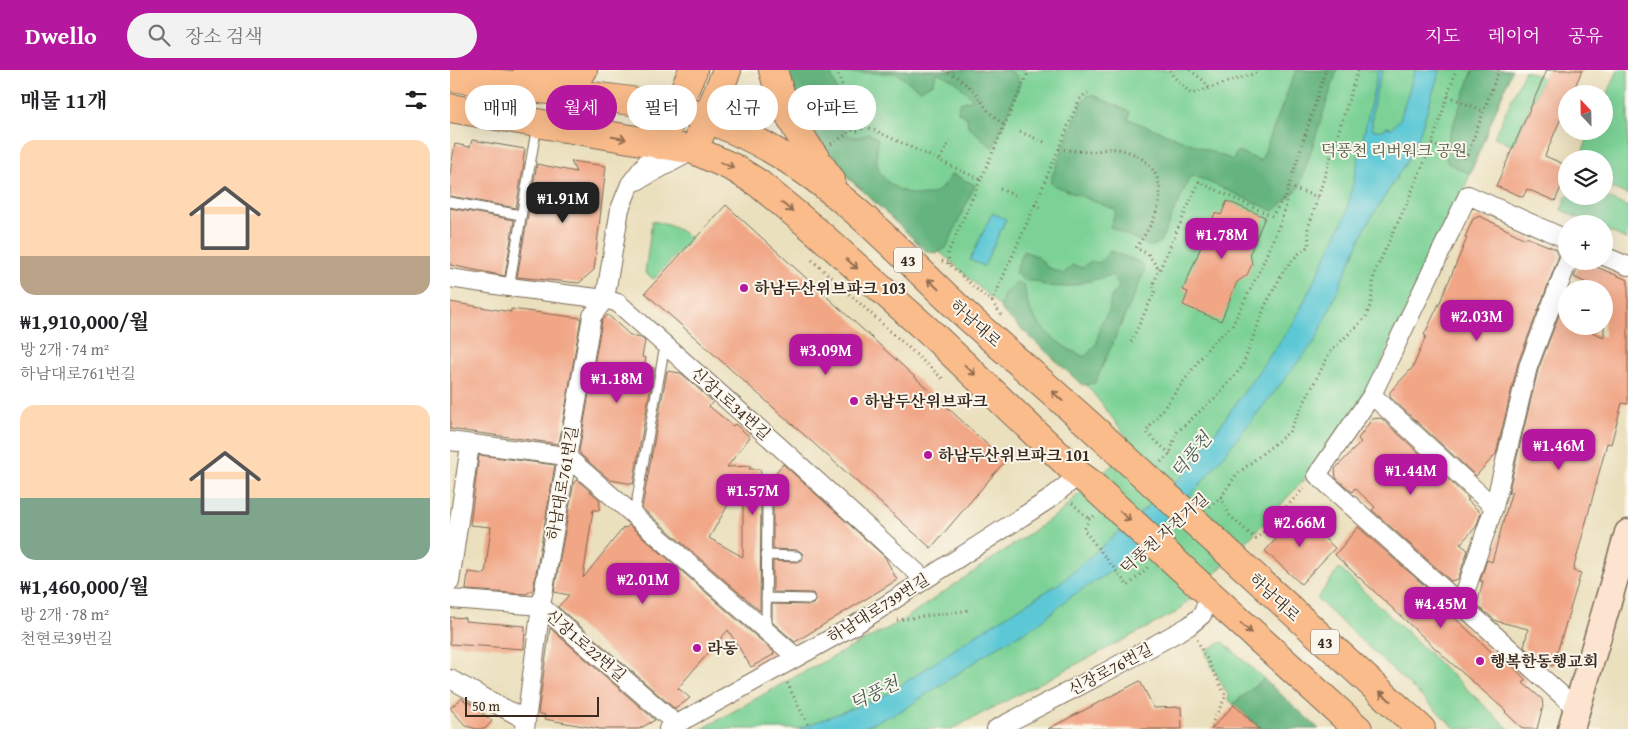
<!DOCTYPE html>
<html lang="ko">
<head>
<meta charset="utf-8">
<style>
  :root { --surface:#fff; --page:#f2f2f2; --text:#202124; --muted:#757577; --accent:#b5179e }
  body { margin:0; font-family:"Gentium Book Plus","Noto Serif KR",serif; background:var(--page); color:var(--text); height:100vh; display:flex; flex-direction:column; font-size:19px; white-space:nowrap }
  * { box-sizing:border-box; margin:0 }
  p { font-size:16px; color:var(--muted) }
  .icon { flex:none; width:28px; height:28px; fill:none; stroke:currentColor; stroke-width:2; stroke-linecap:round; stroke-linejoin:round }
  .map { position:relative; flex:1; overflow:hidden }
  .side { display:flex; flex-direction:column; background:var(--surface); width:450px }
  .side>* { flex:none }
  .hud { position:absolute; left:15px; top:15px; width:475px; height:45px; display:flex; gap:10px }
  .needle { width:32px; rotate:338deg }
  .fabs { position:absolute; left:1108px; top:15px; display:grid; gap:10px }
  .fabs a { display:grid; place-items:center; width:55px; height:55px; border-radius:50%; background:var(--surface); box-shadow:0 5px 20px #0002; font-size:25px }
  .scale { position:absolute; left:15px; bottom:12px; width:134px; box-sizing:border-box; padding-left:5px; border:2px solid #3b2a1e; border-top:0; font-size:14px; line-height:18px; white-space:nowrap; color:#3b2a1e; -webkit-text-stroke:4px #fbf7ec; paint-order:stroke }
  .price { position:absolute; translate:-50% -42px; padding:0 11px; border-radius:10px; background:var(--accent); color:#fff; font-size:16px; line-height:32px; filter:drop-shadow(0 1px 2px #0008) }
  .price::after { content:''; position:absolute; left:50%; top:30px; width:15px; height:11px; margin-left:-8px; background:inherit; clip-path:polygon(0 0,100% 0,50% 100%) }
  .price.on { background:#222; color:#fff }
  ul { padding:0; list-style:none }
  li { display:grid; align-content:center; gap:10px; height:265px; padding:0 20px }
  li span { display:grid; place-items:center; height:155px; border-radius:15px; color:#555 }
  li>.icon { margin-inline-start:auto }
  span .icon { width:90px; height:90px; fill:#fffc; stroke-width:1 }
  li b { font-size:21px }
  h2 { display:flex; justify-content:space-between; align-items:center; height:60px; padding:0 20px; font-size:21px }
  .tag { padding:0 18px; border-radius:22px; background:var(--surface); box-shadow:0 5px 20px #0002; font-size:18px; line-height:45px }
  .tag.on { background:var(--accent); color:#fff }
  header { display:flex; align-items:center; gap:30px; box-sizing:border-box; height:70px; padding:0 25px; background:var(--accent); color:#fff }
  header strong { font-size:24px }
  nav { display:flex; gap:28px; margin-inline-start:auto; font-size:18px }
  .search { width:350px; height:45px; background:var(--page); display:flex; align-items:center; gap:12px; box-sizing:border-box; padding:0 18px; border-radius:28px; color:var(--muted); font-size:19px }
  main { display:flex; flex:1; min-height:0 }
  .map>svg:first-child { display:block }
  .green { fill:#7cd296; stroke:#5c7e5a }
  .forest { fill:#65b47f; stroke:#506f4e }
  .water { fill:#5cc8d5; stroke:#4c797a }
  .building { fill:#f1a686; fill-rule:evenodd }
  .lines { fill:none; stroke-linecap:round; stroke-linejoin:round }
  .lane-casing { stroke:#796a56; stroke-width:11 }
  .street-casing { stroke:#796a56; stroke-width:20 }
  .secondary-casing { stroke:#796a56; stroke-width:29 }
  .primary-casing { stroke:#796a56; stroke-width:30 }
  .path { stroke:#796a56; stroke-width:3; stroke-dasharray:1 4; stroke-linecap:butt }
  .lane { stroke:#fff; stroke-width:9 }
  .street { stroke:#fff; stroke-width:18 }
  .secondary { stroke:#fde4d1; stroke-width:26 }
  .primary { stroke:#fabc8b; stroke-width:28 }
  .primary-bridge-casing { stroke:#796a56; stroke-width:30; stroke-linecap:butt }
  .primary-bridge { stroke:#fabc8b; stroke-width:28 }
  .oneway { stroke:#916c4f }
  .poi-dot { fill:#b5179e; stroke:#fbf7ec; stroke-width:2 }
  .labels { text-anchor:middle; dominant-baseline:central; stroke-width:4; stroke-linejoin:round; paint-order:stroke }
  .shield { fill:#fbf7ec; stroke:#75685c; stroke-width:1 }
  .shield-label { font-size:15px; font-weight:bold; fill:#3b2a1e }
  .park-label { font-size:16px; fill:#4e5c42; stroke:#fbf7ec }
  .poi-label { font-size:16px; font-weight:bold; fill:#3b2a1e; stroke:#fbf7ec; text-anchor:start }
  .street-label { font-size:16px; fill:#3b2a1e; stroke:#fbf7ec }
  .water-label { font-size:18px; font-style:italic; fill:#455955; stroke:#fbf7ec }
</style>
</head>
<body>
<header>
<strong>Dwello</strong>
<div class="search"><svg class="icon" aria-label="search" viewBox="0 0 24 24"><circle cx="10" cy="10" r="6"/><path d="M15 15l6 6"/></svg>장소 검색</div>
<nav><a>지도</a><a>레이어</a><a>공유</a></nav>
</header>
<main>
<section class="side">
<h2>매물 11개<svg class="icon" aria-label="filters" viewBox="0 0 24 24"><path d="M4 7h16M4 17h16"/><circle cx="9" cy="7" r="2"/><circle cx="15" cy="17" r="2"/></svg></h2>
<ul>
<li><span style="background:linear-gradient(#ffd9b3 75%,#b9a48a 0)"><svg class="icon" aria-label="home" viewBox="0 0 24 24"><path d="M3 11l9-7 9 7M6 9v11h12V9"/></svg></span><div><b>₩1,910,000/월</b><p>방 2개 · 74 m²</p><p>하남대로761번길</p></div></li>
<li><span style="background:linear-gradient(#ffd9b3 60%,#7fa58c 0)"><svg class="icon" aria-label="home" viewBox="0 0 24 24"><path d="M3 11l9-7 9 7M6 9v11h12V9"/></svg></span><div><b>₩1,460,000/월</b><p>방 2개 · 78 m²</p><p>천현로39번길</p></div></li>
</ul>
</section>
<div class="map">
<svg width="1178" height="659" viewBox="0 0 1178 659">
  <rect width="100%" height="100%" fill="#fbf7ec"/>
  <filter id="ink" filterUnits="userSpaceOnUse"><feTurbulence type="fractalNoise" baseFrequency=".02" numOctaves="2"/><feDisplacementMap in="SourceGraphic" scale="10" xChannelSelector="R" yChannelSelector="G"/><feConvolveMatrix kernelMatrix="1 2 1 2 8 2 1 2 1" color-interpolation-filters="sRGB"/></filter>
  <filter id="wash" filterUnits="userSpaceOnUse"><feTurbulence type="fractalNoise" baseFrequency=".0096" numOctaves="4" result="noise"/><feDisplacementMap in="SourceGraphic" scale="20" xChannelSelector="R" yChannelSelector="G"/><feGaussianBlur stdDeviation="1.12" result="paint"/><feColorMatrix in="noise" values="0 0 0 0 0 0 0 0 0 0 0 0 0 0 0 0 0 1.4 0 .05"/><feComposite in="paint" operator="in"/></filter>
  <g filter="url(#wash)">
    <rect width="100%" height="100%" fill="#ebe0be"/>
    <path class="green" d="M328 0H799C805 2 809 5 814 0H1062L1010 129 915 327 863 400 800 468 727 542 502 659H252L346 606 450 552 612 441 623 429 684 376 639 318 497 188 366 83Z
      M1075 0 1093 8 1063 76 1044 67Z
      M1168 0H1178V125L1154 115V89H1129L1141 61H1154V32Z
      M1117 126H1154L1178 137V164L1176 169 1154 159V154H1142L1111 140Z
      M202 151C218 154 228 158 241 168L204 209 195 203Z
      M889 498 1059 659H1006L867 529Z
      M773 572 814 609 783 634 778 629 779 627 757 587 756 580Z"/>
    <path class="forest" d="M335 0H379L395 40C382 57 401 76 418 63L428 69C427 78 425 90 429 100 436 118 469 132 486 122 492 119 498 109 502 104L525 115 496 178 487 183 477 182 370 80 357 57Z
      M393 0H558L566 5 570 14 543 78 518 56 517 47 508 42 510 33 523 29 505 11 486 2 484 13 470 20 446 3H394Z
      M846 0H887L849 118 824 141 745 106 740 107 710 172 705 175 700 176 660 157 666 140 605 116 601 113V109L632 32 637 26 643 25 680 42 678 49 783 90 787 81 811 91Z
      M1023 0H1062L1020 104 999 94 993 83Z
      M573 181 587 186 597 197 614 204 622 195 633 198 640 191 650 193 660 181 689 192 694 196V202L688 216 645 313 632 315 550 239 554 224 565 213 574 215C575 221 576 228 578 234 586 258 612 278 635 287L647 273 650 255 659 241 661 227 670 216 662 205 616 217 596 216 585 211H576L565 203Z
      M814 609 869 659H811L783 634Z"/>
    <path class="water" d="M928 0H933C926 17 921 40 922 59 928 61 932 61 937 57L942 58 950 49 965 0H990L965 78 916 156 866 270 749 416 663 500 619 528 588 554 544 579 453 640 410 659H348L424 630 441 622 530 562 610 513 736 403 844 252 896 145Z
      M542 143 556 149 534 196 520 190Z"/>
    <g id="blocks">
      <path class="building" d="M1097 0H1132L1122 24H1116V36L1095 86 1116 95V106L1105 131 1077 119 1073 127 1046 116Z
        M22 70 75 79 73 91 74 92 66 138 0 126V103L5 74 20 77Z
        M121 91 156 96 144 200 129 213 67 207 87 94 126 102Z
        M777 131 815 147 800 183 802 194 797 205 787 212 771 251 733 235 738 222 733 220 765 143 771 145Z
        M276 135 455 298 555 391 481 478 195 223Z
        M0 138 64 150 55 206 0 195Z
        M1030 146 1075 169 1076 167 1106 179 1109 186 1068 293 1046 384 1026 406 940 327V322L963 297 976 266 974 265 990 232 1017 168 1015 167 1023 149Z
        M1133 193H1137L1178 210V334L1172 333 1161 374 1157 373 1123 501 1131 503 1103 596 1092 594 1074 577 1078 559 1046 551 1027 535 1033 511H1030L1037 490 1042 492 1062 420 1058 424 1088 300 1116 226V256H1127L1154 267V219H1149L1124 207 1129 195Z
        M0 232 61 242V239L131 248 109 374 0 359Z
        M158 245 181 266 191 268 195 271 192 287 196 288 194 297 204 298 183 414 160 410 131 385 129 381 152 250Z
        M217 301 231 303 263 332 259 336 283 356 285 354 300 367 277 397 301 396 299 399H310L314 416 333 394 435 487 447 510 345 572 322 552V534L360 535 365 533 366 529 364 524 361 523 323 522V491L347 492 352 490 353 486 352 483 348 480 323 479V432L321 427 314 426 311 432 310 541 192 438ZM293 409V487L259 468Z
        M931 348 1015 425 1019 429 1017 430 1031 443 1026 457 1010 474 1018 480 1008 509 1001 511 922 440 925 437 905 418 902 422 886 408 885 399 911 372 908 369 922 349Z
        M29 385 105 395 83 520 76 524 16 520 18 502 35 504 41 457 20 455Z
        M127 410 150 430 149 440H143L133 508 174 457 176 458 179 455 324 582 323 585 301 597 278 560 228 618 240 628 225 639 108 537 119 525 104 522 124 412Z
        M853 439 867 451 862 457 885 478 851 514 815 481Z
        M908 457 976 517 986 527 984 529 1020 562 1050 590 1053 587 1076 610 1073 613 1092 629 1093 636 1087 659H1073L1055 642 1056 641 999 591 885 485Z
        M0 547 15 548V551L75 556 74 579 0 574Z
        M100 558 205 650 189 659H150L94 649 95 645 88 643Z
        M690 611 704 638 731 637 732 659H598Z
        M12 628 17 633 19 632 42 651 35 659H27L16 656 0 638Z
        M784 635 810 659H761Z"/>
    </g>
  </g>
  <g filter="url(#ink)">
    <use href="#blocks" fill-opacity="0" stroke="#796a56" stroke-width="1"/>
    <g class="lines">
      <defs>
        <path id="lane" d="M0 132 71 145
          M59 217 87 55
          M184 445 215 275
          M316 485 347 486
          M316 528 360 529
          M316 560 317 432"/>
        <path id="street" d="M185 112 244 80
          M1116 169 1018 125 922 325 867 405 1127 639
          M1154 186 1178 196
          M0 208 59 217 155 229 168 233 331 378 474 509
          M922 325 1044 437
          M0 371 116 386 346 587
          M0 512 20 375
          M0 529 91 536 226 654
          M1011 534 1044 437 1078 297 1118 191
          M0 609 76 650
          M75 659 91 536 142 246 155 229 170 139 180 114 210 75
          M218 659 405 555 598 430 629 405
          M546 659 652 604 739 556 752 545 760 525"/>
        <path id="secondary" d="M1121 659 1178 463"/>
        <path id="primary" d="M323 0C334 44 355 75 381 110
          M76 6 133 0
          M0 7 226 37C261 50 297 64 329 84 401 127 457 191 518 247 569 293 621 337 671 384
          M0 38 244 80 284 98 308 113 366 161 485 267 629 405 640 413
          M250 65 277 0
          M210 75 243 0
          M780 484 971 659
          M751 516 908 659"/>
      </defs>
      <use href="#lane" class="lane-casing"/>
      <use href="#street" class="street-casing"/>
      <use href="#secondary" class="secondary-casing"/>
      <use href="#primary" class="primary-casing"/>
      <path class="path" d="M386 0 407 52 531 110
        M494 0 506 6 524 21 539 42 555 56
        M720 0 723 6 741 24 759 18
        M740 0 754 11 759 18 806 3
        M998 26 1033 41
        M356 30 394 19
        M396 51a10 10 0 1 1 20 0a10 10 0 1 1-20 0Z
        M570 62 597 73
        M381 74 397 64 407 52
        M982 74 1016 88 1049 0
        M609 79C619 80 630 82 640 82 649 81 658 78 667 79 697 84 716 106 708 137 704 152 694 166 686 178L698 184 709 200
        M490 89 500 71
        M839 117 868 127
        M550 119 569 127
        M585 135 629 30 635 24 638 23
        M362 190 494 310
        M492 191 498 193 536 228 542 232 553 247
        M499 194 498 183 577 5 575 0
        M542 232 585 135 591 137
        M681 272 705 221 703 214 749 112 822 146 835 126
        M720 384 696 362 762 273 782 256 809 202 831 151 836 135V125L876 0
        M711 392 720 384 726 363 770 323 792 297 815 236 834 200 848 184 859 176 858 159 908 0
        M771 427 780 446 806 469 855 417
        M622 433 639 449
        M760 437 771 427 787 404 839 362 880 282 916 247 921 233 924 204 956 135 982 74 1006 0
        M644 446 639 449 634 460 678 516 698 497
        M447 550 520 540
        M747 570 776 626 759 659
        M337 613 360 659"/>
      <use href="#lane" class="lane"/>
      <use href="#street" class="street"/>
      <use href="#secondary" class="secondary"/>
      <use href="#primary" class="primary"/>
      <defs>
        <path id="primary-bridge" d="M671 384 780 484
          M640 413 751 516"/>
      </defs>
      <use href="#primary-bridge" class="primary-bridge-casing"/>
      <use href="#primary-bridge" class="primary-bridge"/>
    </g>
    <defs><path id="oneway-shaft" d="M-6 0H5M1.5-3L5.5 0L1.5 3" fill="none" stroke-width="1.6" stroke-linecap="round" stroke-linejoin="round" transform="scale(1.25)"/></defs>
    <g class="oneway">
      <use href="#oneway-shaft" transform="translate(169 68) rotate(10)"/>
      <use href="#oneway-shaft" transform="translate(277 95) rotate(24)"/>
      <use href="#oneway-shaft" transform="translate(337 137) rotate(40)"/>
      <use href="#oneway-shaft" transform="translate(402 194) rotate(41)"/>
      <use href="#oneway-shaft" transform="translate(483 214) rotate(-137)"/>
      <use href="#oneway-shaft" transform="translate(520 300) rotate(43)"/>
      <use href="#oneway-shaft" transform="translate(607 326) rotate(-138)"/>
      <use href="#oneway-shaft" transform="translate(675 446) rotate(43)"/>
      <use href="#oneway-shaft" transform="translate(796 558) rotate(42)"/>
      <use href="#oneway-shaft" transform="translate(935 626) rotate(-138)"/>
    </g>
  </g>
  <g class="poi-dot">
    <circle cx="294" cy="218" r="5"/>
    <circle cx="404" cy="331" r="5"/>
    <circle cx="478" cy="385" r="5"/>
    <circle cx="247" cy="578" r="5"/>
    <circle cx="1030" cy="591" r="5"/>
  </g>
  <g class="labels">
    <g class="shield">
      <rect x="444" y="177.5" width="28" height="25" rx="4"/>
      <rect x="861" y="559.5" width="28" height="25" rx="4"/>
    </g>
    <g class="shield-label">
      <text x="458" y="190">43</text>
      <text x="875" y="572">43</text>
    </g>
    <g class="park-label">
      <text x="944" y="80">덕풍천 리버워크 공원</text>
    </g>
    <g class="poi-label">
      <text x="304" y="218">하남두산위브파크 103</text>
      <text x="414" y="331">하남두산위브파크</text>
      <text x="488" y="385">하남두산위브파크 101</text>
      <text x="257" y="578">라동</text>
      <text x="1040" y="591">행복한동행교회</text>
    </g>
    <g class="street-label">
      <text transform="translate(526 253) rotate(42)">하남대로</text>
      <text transform="translate(281 333) rotate(42)">신장1로34번길</text>
      <text transform="translate(112 413) rotate(-80)">하남대로761번길</text>
      <text transform="translate(714 463) rotate(-42)">덕풍천 자전거길</text>
      <text transform="translate(825 527) rotate(43)">하남대로</text>
      <text transform="translate(428 538) rotate(-32)">하남대로739번길</text>
      <text transform="translate(136 575) rotate(41)">신장1로22번길</text>
      <text transform="translate(660 599) rotate(-28)">신장로76번길</text>
    </g>
    <g class="water-label">
      <text transform="translate(741 385) rotate(-51)">덕풍천</text>
      <text transform="translate(424 623) rotate(-26)">덕풍천</text>
    </g>
  </g>
</svg>
<div class="fabs">
<a><svg class="needle" viewBox="-14 -14 28 28"><path d="M0-13l5 13h-10z" fill="#e53935"/><path d="M0 13l5-13h-10z" fill="#757577"/></svg></a>
<a><svg class="icon" aria-label="layers" viewBox="0 0 24 24"><path d="M12 4l9 5-9 5-9-5zM3 14l9 5 9-5"/></svg></a>
<a>+</a>
<a>−</a>
</div>
<div class="scale">50 m</div>
<b class="price on" style="left:113px;top:154px">₩1.91M</b>
<b class="price" style="left:772px;top:190px">₩1.78M</b>
<b class="price" style="left:1027px;top:272px">₩2.03M</b>
<b class="price" style="left:376px;top:306px">₩3.09M</b>
<b class="price" style="left:167px;top:334px">₩1.18M</b>
<b class="price" style="left:1109px;top:401px">₩1.46M</b>
<b class="price" style="left:961px;top:426px">₩1.44M</b>
<b class="price" style="left:303px;top:446px">₩1.57M</b>
<b class="price" style="left:850px;top:478px">₩2.66M</b>
<b class="price" style="left:193px;top:535px">₩2.01M</b>
<b class="price" style="left:991px;top:559px">₩4.45M</b>
<div class="hud">
<a class="tag">매매</a>
<a class="tag on">월세</a>
<a class="tag">필터</a>
<a class="tag">신규</a>
<a class="tag">아파트</a>
</div>
</div>
</main>
</body>
</html>
